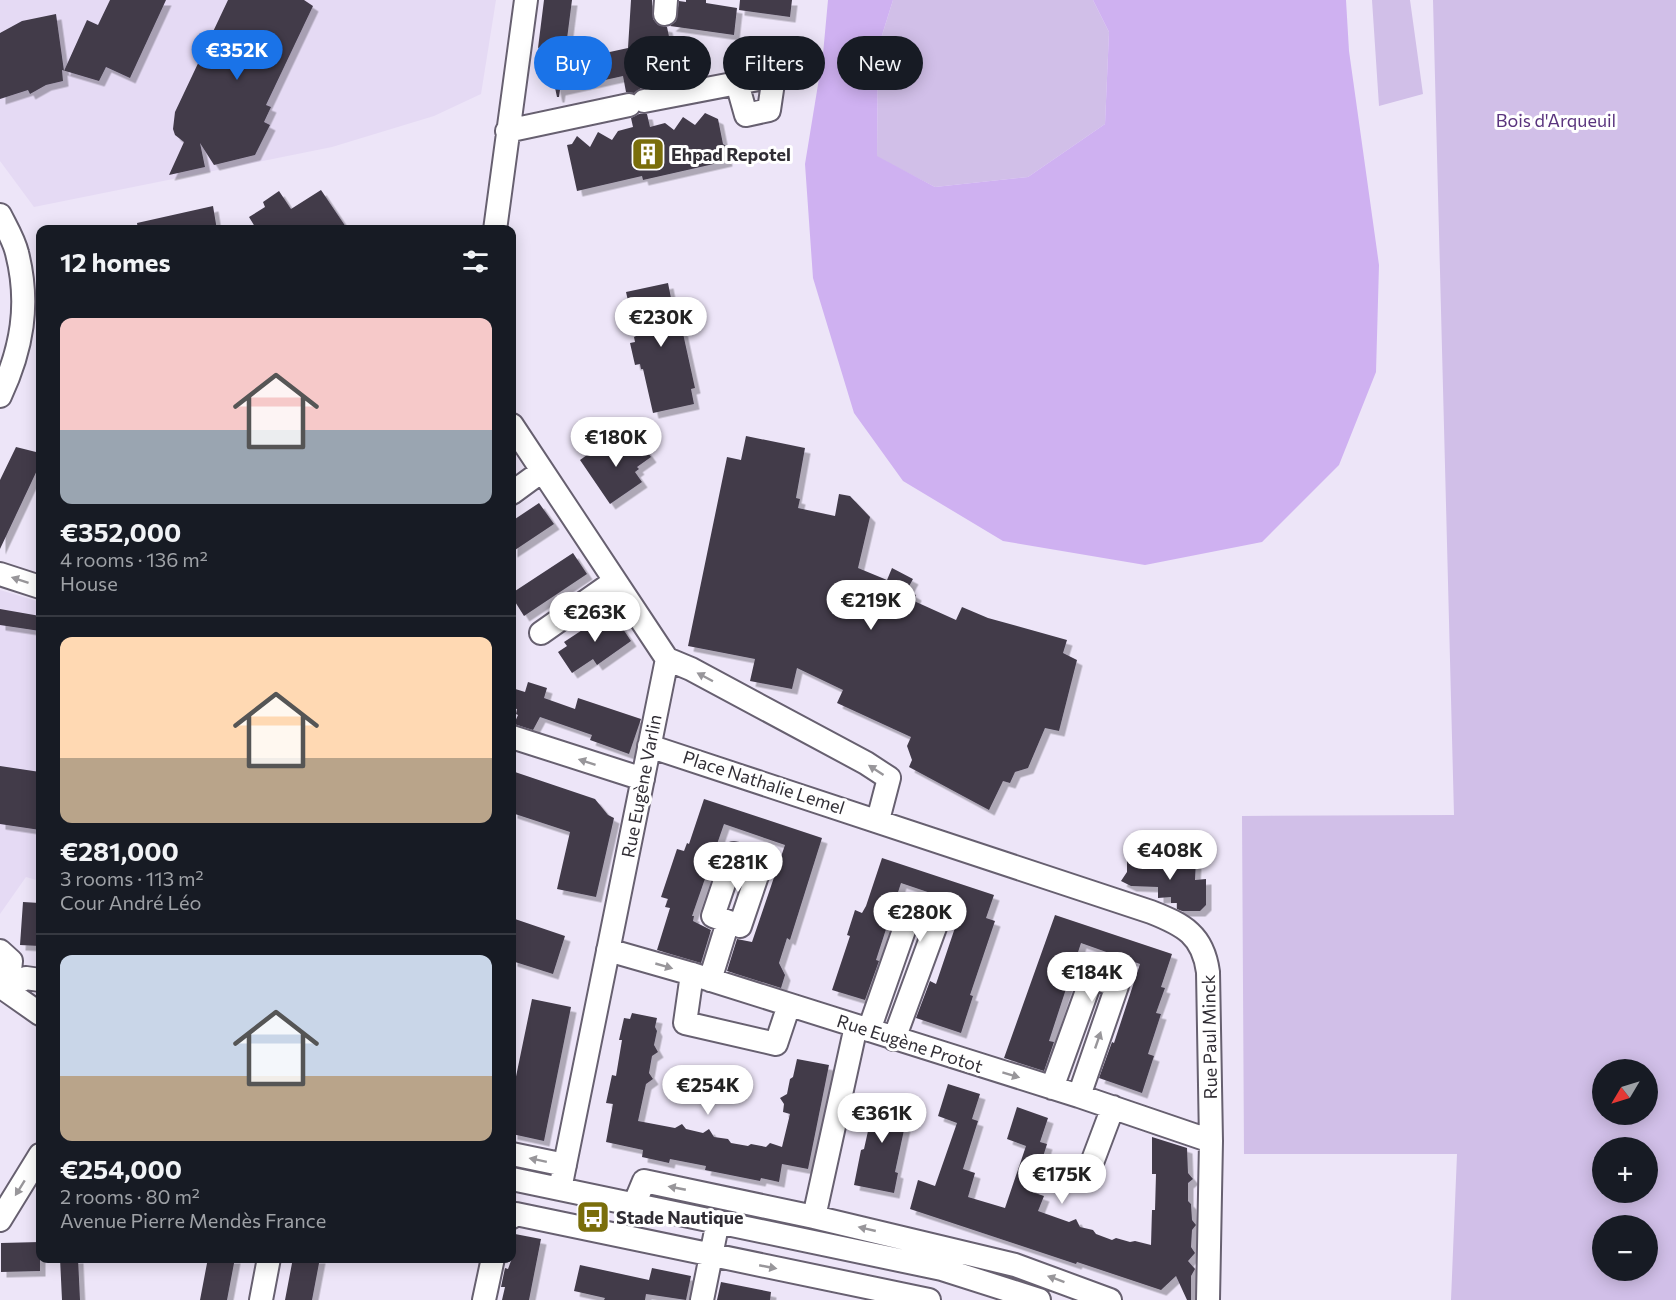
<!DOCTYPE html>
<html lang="en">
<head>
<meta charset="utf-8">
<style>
  :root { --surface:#171b24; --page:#242831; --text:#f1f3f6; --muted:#9ea1a6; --line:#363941; --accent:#1a73e8 }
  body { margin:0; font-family:Commissioner,sans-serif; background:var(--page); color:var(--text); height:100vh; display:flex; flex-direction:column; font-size:22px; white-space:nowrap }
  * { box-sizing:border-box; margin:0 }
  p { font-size:20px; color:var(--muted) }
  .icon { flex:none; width:33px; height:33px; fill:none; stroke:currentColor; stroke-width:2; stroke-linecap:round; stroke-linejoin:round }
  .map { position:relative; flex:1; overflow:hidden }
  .panel { position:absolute; left:36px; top:225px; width:480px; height:1038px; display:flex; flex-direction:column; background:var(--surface); border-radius:12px; box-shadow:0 3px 15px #0003 }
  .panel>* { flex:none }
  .banner { position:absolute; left:534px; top:36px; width:570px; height:54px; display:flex; gap:12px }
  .needle { width:39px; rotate:232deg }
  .tools { position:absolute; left:1592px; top:1059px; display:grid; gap:12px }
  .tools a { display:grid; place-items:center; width:66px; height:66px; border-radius:50%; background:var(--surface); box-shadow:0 3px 15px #0003; font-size:30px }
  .price { position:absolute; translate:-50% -51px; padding:0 14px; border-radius:21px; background:#fff; color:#222; font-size:20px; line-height:39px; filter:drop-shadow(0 2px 3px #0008) }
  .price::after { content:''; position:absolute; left:50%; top:36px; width:18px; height:14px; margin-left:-9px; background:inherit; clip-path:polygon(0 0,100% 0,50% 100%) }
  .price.on { background:var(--accent); color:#fff }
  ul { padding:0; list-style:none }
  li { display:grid; align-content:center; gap:12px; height:318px; padding:0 24px }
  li+li { border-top:2px solid var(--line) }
  li span { display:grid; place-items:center; height:186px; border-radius:12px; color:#555 }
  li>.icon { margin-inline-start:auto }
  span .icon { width:108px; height:108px; fill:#fffc; stroke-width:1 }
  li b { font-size:26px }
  h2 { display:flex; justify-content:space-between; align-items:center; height:72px; padding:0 24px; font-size:26px }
  .pill { padding:0 21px; border-radius:27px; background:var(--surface); box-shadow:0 3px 15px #0003; font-size:21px; line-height:54px }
  .pill.on { background:var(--accent); color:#fff }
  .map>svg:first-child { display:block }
  .built { fill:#e5daf4 }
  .green { fill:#d1bfe8; fill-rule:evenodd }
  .water { fill:#cfb1f1 }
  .building { fill:#423b4a; filter:url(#shadow) }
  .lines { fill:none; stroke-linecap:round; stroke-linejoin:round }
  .minor-casing { stroke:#676070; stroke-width:26 }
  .minor { stroke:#fff; stroke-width:22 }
  .oneway { fill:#98969a }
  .labels { text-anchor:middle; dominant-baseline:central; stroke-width:6; stroke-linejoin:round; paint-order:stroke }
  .park-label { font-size:18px; fill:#5a347e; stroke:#fff }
  .poi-label { font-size:18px; font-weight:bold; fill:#312e35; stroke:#fff; text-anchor:start }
  .street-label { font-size:18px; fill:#312e35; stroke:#fff }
</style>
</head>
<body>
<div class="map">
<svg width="1676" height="1300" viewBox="0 0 1676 1300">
  <defs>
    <filter id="shadow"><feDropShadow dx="5.5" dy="5.5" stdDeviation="0" flood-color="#0004"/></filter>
  </defs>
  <rect width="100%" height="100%" fill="#ede5f8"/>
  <path class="built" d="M0 0H496L481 94 434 116 332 147 34 207 0 161Z
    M0 590 40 602V881L26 877 0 914Z"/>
  <path class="green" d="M893 0H1093L1109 32 1105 124 1028 177 935 187 877 157 878 48Z
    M1372 0H1410L1423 94 1379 106Z
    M1433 0H1676V1300H1451L1457 1154H1244L1242 816 1454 815ZM1602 1070H1647V1114H1602ZM1602 1148H1647V1192H1602ZM1602 1226H1647V1270H1602Z"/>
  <path class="water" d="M828 0H893L878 48 877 156 935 187 1028 177 1105 124 1109 32 1093 0H1346L1349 51 1379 265 1376 372 1339 465 1262 542 1145 565 1003 541 903 481 854 413 813 278 805 164 823 54Z"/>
  <path class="building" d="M110 0H166L130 78 106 67 99 81 62 70 63 81 46 85 30 94 28 90 0 99V33L22 21 56 14 64 71 87 20 98 25Z
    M228 0H304L313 6 266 105 271 107 264 122 270 125 255 155 214 165 200 143 205 167 169 175 184 142 175 135 173 129 175 112Z
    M544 0H572L564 62 628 48 631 0H652L653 19 658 25 667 27 675 65 638 73 641 88 634 93 626 92 623 76 560 90 559 97H557L546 46 538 48Z
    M686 0H706V3L737 8 734 35 670 26 676 21 679 1 686 2Z
    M740 0H792L790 17 739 10Z
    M705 113 718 119 723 144 731 149 726 156 727 161 643 180 642 176 577 191 567 145 572 144 577 136 590 147 598 132 612 140 618 131 633 127 631 118 639 114H647L650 127 665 123 674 130 683 117 695 125Z
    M321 190 348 230H257L249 217 265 207 263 202 279 191 291 209Z
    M213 206 217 230H138L137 223Z
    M668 283 671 298 675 297 695 388 691 389 694 404 653 413 643 369H641L640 364 635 365 630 343 635 342 634 337 636 336 626 292Z
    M746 436 805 448 796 498 800 499 798 508 835 516 839 494 850 496 870 517 858 568 887 580 892 568 913 579 907 590 916 595 914 601 956 620 962 607 988 618 1067 640 1063 653 1077 660 1059 731 1045 728 1028 768 1015 772 1010 783 1003 781 989 810 909 767 912 760 907 746 911 737 837 703 843 690 797 668 792 689 750 681 755 659 688 646 727 457 741 460Z
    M612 437 621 450 638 439 651 457 637 467 639 469 635 472 642 482 610 504 580 460Z
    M16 447 40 453V464L0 549V480Z
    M539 503 554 524 512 552V521Z
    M573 553 587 574 524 616 512 597V593Z
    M0 609 40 616V631L0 625Z
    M611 611 631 641 597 665 593 659 572 673 558 652 567 646 564 642Z
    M528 682 547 688 544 698 575 709 578 698 641 719 629 754 590 740 592 735 540 717 533 730 514 724 518 715 516 714 517 709 512 708V688L525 692Z
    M0 766 40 772V830L0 824Z
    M512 771 595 799 608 815 614 818 596 897 557 889 570 832 512 813Z
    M704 799 822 838 790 940 787 938 779 963 785 975 781 988 727 971 737 939 752 942 785 845 724 824 692 916H694L693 921 711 930 701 963 657 950 670 908 665 907 668 899 661 897 677 849 684 851 687 843 689 844Z
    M882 858 994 895 986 918 995 921 970 995 973 996 961 1033 916 1018 930 981 936 984 963 904 901 883 876 960 879 961 865 1000 832 990 850 936 847 935 855 910 862 913 866 906Z
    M1127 860H1196L1195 880 1206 879V905L1200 911H1182L1177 909V903H1171V897L1158 898V887L1131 886 1121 881 1127 872Z
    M23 902 40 903V946L20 945Z
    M1055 915 1172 954 1161 987 1165 988 1156 1013 1161 1014 1148 1054 1154 1056 1142 1093 1099 1078 1112 1042 1114 1043 1140 964 1081 943 1049 1041 1054 1042 1044 1071 1004 1058Z
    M512 918 565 936 553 974 512 961Z
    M532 999 571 1007 544 1141 512 1134V1096Z
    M632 1013 657 1018 655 1027 657 1031 654 1045 658 1052 652 1056 649 1073 653 1079 646 1084 638 1121 675 1128 682 1124 686 1129 703 1133 709 1129 714 1137 728 1139 731 1143 748 1146 751 1144 766 1147 770 1143 782 1147 790 1114 783 1112 784 1104 780 1098 787 1094 790 1079 793 1077 797 1059 829 1065 808 1169 782 1164 779 1182 761 1178 760 1181 705 1170 706 1166 670 1159 669 1163 642 1157 643 1150 606 1142 613 1104 606 1103 612 1075 616 1076 622 1040H619L624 1018 630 1019Z
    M948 1084 980 1094 972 1119 978 1121 963 1169 975 1173 968 1197 1005 1208 1026 1146 1007 1139 1017 1107 1048 1118 1040 1142 1047 1144 1032 1192 1044 1196 1038 1211 1069 1222 1076 1219 1080 1227 1093 1230 1096 1234 1112 1240 1116 1238 1130 1242 1135 1241 1151 1245 1152 1210H1155L1156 1174H1152V1137L1187 1148 1188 1173 1193 1179 1188 1183V1201L1191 1204 1192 1220 1196 1225 1192 1230 1191 1247 1195 1253 1188 1261 1195 1269 1191 1276V1300H1187L1176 1276 1161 1290 1077 1262 1076 1264 910 1209 918 1180 935 1186 957 1123 938 1116Z
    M872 1094 910 1102 895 1172 898 1173 894 1193 854 1185 861 1150 864 1149 868 1131 865 1128Z
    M515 1234 541 1239 529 1300H502L505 1287H501L505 1268 508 1269 512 1258Z
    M40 1242V1271L1 1272V1243Z
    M60 1258H78L80 1300H62Z
    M208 1258H235L227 1300H200Z
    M293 1258H320L312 1300H285Z
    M580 1265 649 1280 652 1268 691 1276 686 1300 646 1294 645 1300H604L605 1298 574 1291Z
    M721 1282 771 1292 770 1300H717Z"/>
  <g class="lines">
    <defs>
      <path id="minor" d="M665 14 666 0
        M644 101 774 76 769 110 746 115 737 83
        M507 131 629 105
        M0 215C6 227 14 240 17 253 30 304 22 349 0 396
        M495 230 526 0
        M512 425 667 659 560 1189
        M512 493 542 471
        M0 574 40 587
        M541 633 615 581
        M667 659 691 669 866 763 889 778 878 820
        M512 737 643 779
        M649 746 1151 912C1184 925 1203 935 1208 972L1211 1141 1208 1300
        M734 854 761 864 740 926 713 916Z
        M608 950 692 974 1079 1096 1211 1141
        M0 951 11 961 10 971 5 989
        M692 974 685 1023 776 1044 789 1005
        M710 980 728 922
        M0 986 40 1014
        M5 989 26 978 40 980
        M869 1030 910 913 937 922 894 1039
        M1052 1088 1092 977 1117 986 1079 1096
        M512 1154 565 1165
        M1090 1168 1113 1107
        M512 1179 942 1269 1039 1300
        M634 1205 644 1181 814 1217 1015 1265 1110 1300
        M512 1217 516 1214 929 1300
        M814 1217 856 1026
        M0 1220 40 1155
        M261 1300 269 1258
        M484 1300 493 1258
        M702 1300 718 1221"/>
    </defs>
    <use href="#minor" class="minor-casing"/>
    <use href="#minor" class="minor"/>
  </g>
  <defs><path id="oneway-solid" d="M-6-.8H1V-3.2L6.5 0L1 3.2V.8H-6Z" transform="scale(1.5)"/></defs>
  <g class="oneway">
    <use href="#oneway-solid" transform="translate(20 580) rotate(-162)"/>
    <use href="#oneway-solid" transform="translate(705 677) rotate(-152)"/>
    <use href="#oneway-solid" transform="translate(587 762) rotate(-162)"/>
    <use href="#oneway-solid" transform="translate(876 770) rotate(-147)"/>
    <use href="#oneway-solid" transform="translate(664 966) rotate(16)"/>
    <use href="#oneway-solid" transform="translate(1098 1040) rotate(-71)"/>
    <use href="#oneway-solid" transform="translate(1011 1075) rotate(17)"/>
    <use href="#oneway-solid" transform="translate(538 1160) rotate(-168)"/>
    <use href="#oneway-solid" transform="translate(20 1188) rotate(122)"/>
    <use href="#oneway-solid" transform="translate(677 1188) rotate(-169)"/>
    <use href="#oneway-solid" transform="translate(867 1229) rotate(-167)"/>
    <use href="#oneway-solid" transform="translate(768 1267) rotate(11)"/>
    <use href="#oneway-solid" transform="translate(1056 1279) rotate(-160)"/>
  </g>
  <defs>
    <symbol id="building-square" viewBox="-11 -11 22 22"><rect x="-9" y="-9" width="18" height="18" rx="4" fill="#7a6e0b" stroke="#fff"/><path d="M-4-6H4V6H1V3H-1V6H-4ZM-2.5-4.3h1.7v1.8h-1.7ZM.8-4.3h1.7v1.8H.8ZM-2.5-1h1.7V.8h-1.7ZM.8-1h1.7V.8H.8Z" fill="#fff"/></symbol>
    <symbol id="bus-square" viewBox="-11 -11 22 22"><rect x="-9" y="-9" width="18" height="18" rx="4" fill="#7a6e0b" stroke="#fff"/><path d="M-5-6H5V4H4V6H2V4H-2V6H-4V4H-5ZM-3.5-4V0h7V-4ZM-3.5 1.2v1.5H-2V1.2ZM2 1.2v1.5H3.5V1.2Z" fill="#fff"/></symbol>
  </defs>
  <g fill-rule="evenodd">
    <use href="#building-square" x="629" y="135" width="38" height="38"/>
    <use href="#bus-square" x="574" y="1198" width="38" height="38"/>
  </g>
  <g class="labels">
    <g class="park-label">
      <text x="1556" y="120">Bois d'Arqueuil</text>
    </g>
    <g class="poi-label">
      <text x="671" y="154">Ehpad Repotel</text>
      <text x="616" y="1217">Stade Nautique</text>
    </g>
    <g class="street-label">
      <text transform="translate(764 782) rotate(18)">Place Nathalie Lemel</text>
      <text transform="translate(641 786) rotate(-79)">Rue Eugène Varlin</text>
      <text transform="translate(1209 1037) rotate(-91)">Rue Paul Minck</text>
      <text transform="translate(910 1043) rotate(18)">Rue Eugène Protot</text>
    </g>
  </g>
</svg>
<div class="tools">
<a><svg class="needle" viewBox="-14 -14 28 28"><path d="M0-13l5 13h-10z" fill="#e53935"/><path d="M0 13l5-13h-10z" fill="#9ea1a6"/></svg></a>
<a>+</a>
<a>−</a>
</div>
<b class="price on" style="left:237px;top:81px">€352K</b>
<b class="price" style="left:661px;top:348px">€230K</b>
<b class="price" style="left:616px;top:468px">€180K</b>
<b class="price" style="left:871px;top:631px">€219K</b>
<b class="price" style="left:595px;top:643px">€263K</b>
<b class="price" style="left:1170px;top:881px">€408K</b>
<b class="price" style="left:738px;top:893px">€281K</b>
<b class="price" style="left:920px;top:943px">€280K</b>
<b class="price" style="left:1092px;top:1003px">€184K</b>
<b class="price" style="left:708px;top:1116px">€254K</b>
<b class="price" style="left:882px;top:1144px">€361K</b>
<b class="price" style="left:1062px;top:1205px">€175K</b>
<div class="banner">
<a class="pill on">Buy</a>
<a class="pill">Rent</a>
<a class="pill">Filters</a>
<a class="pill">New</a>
</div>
<section class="panel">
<h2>12 homes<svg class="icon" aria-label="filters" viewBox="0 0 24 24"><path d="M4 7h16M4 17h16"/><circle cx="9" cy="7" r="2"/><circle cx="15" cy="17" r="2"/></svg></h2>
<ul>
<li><span style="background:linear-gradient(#f6c9c9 60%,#9aa5b1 0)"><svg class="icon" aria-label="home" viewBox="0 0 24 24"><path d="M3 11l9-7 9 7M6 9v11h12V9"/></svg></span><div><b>€352,000</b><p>4 rooms · 136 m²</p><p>House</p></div></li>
<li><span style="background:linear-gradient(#ffd9b3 65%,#b9a48a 0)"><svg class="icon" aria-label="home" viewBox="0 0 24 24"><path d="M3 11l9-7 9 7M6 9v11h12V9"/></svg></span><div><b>€281,000</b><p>3 rooms · 113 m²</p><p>Cour André Léo</p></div></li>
<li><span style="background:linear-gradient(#c9d6e8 65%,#b9a48a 0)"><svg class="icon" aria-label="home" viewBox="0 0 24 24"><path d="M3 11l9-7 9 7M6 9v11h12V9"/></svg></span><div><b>€254,000</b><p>2 rooms · 80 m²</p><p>Avenue Pierre Mendès France</p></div></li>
</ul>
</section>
</div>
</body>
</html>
